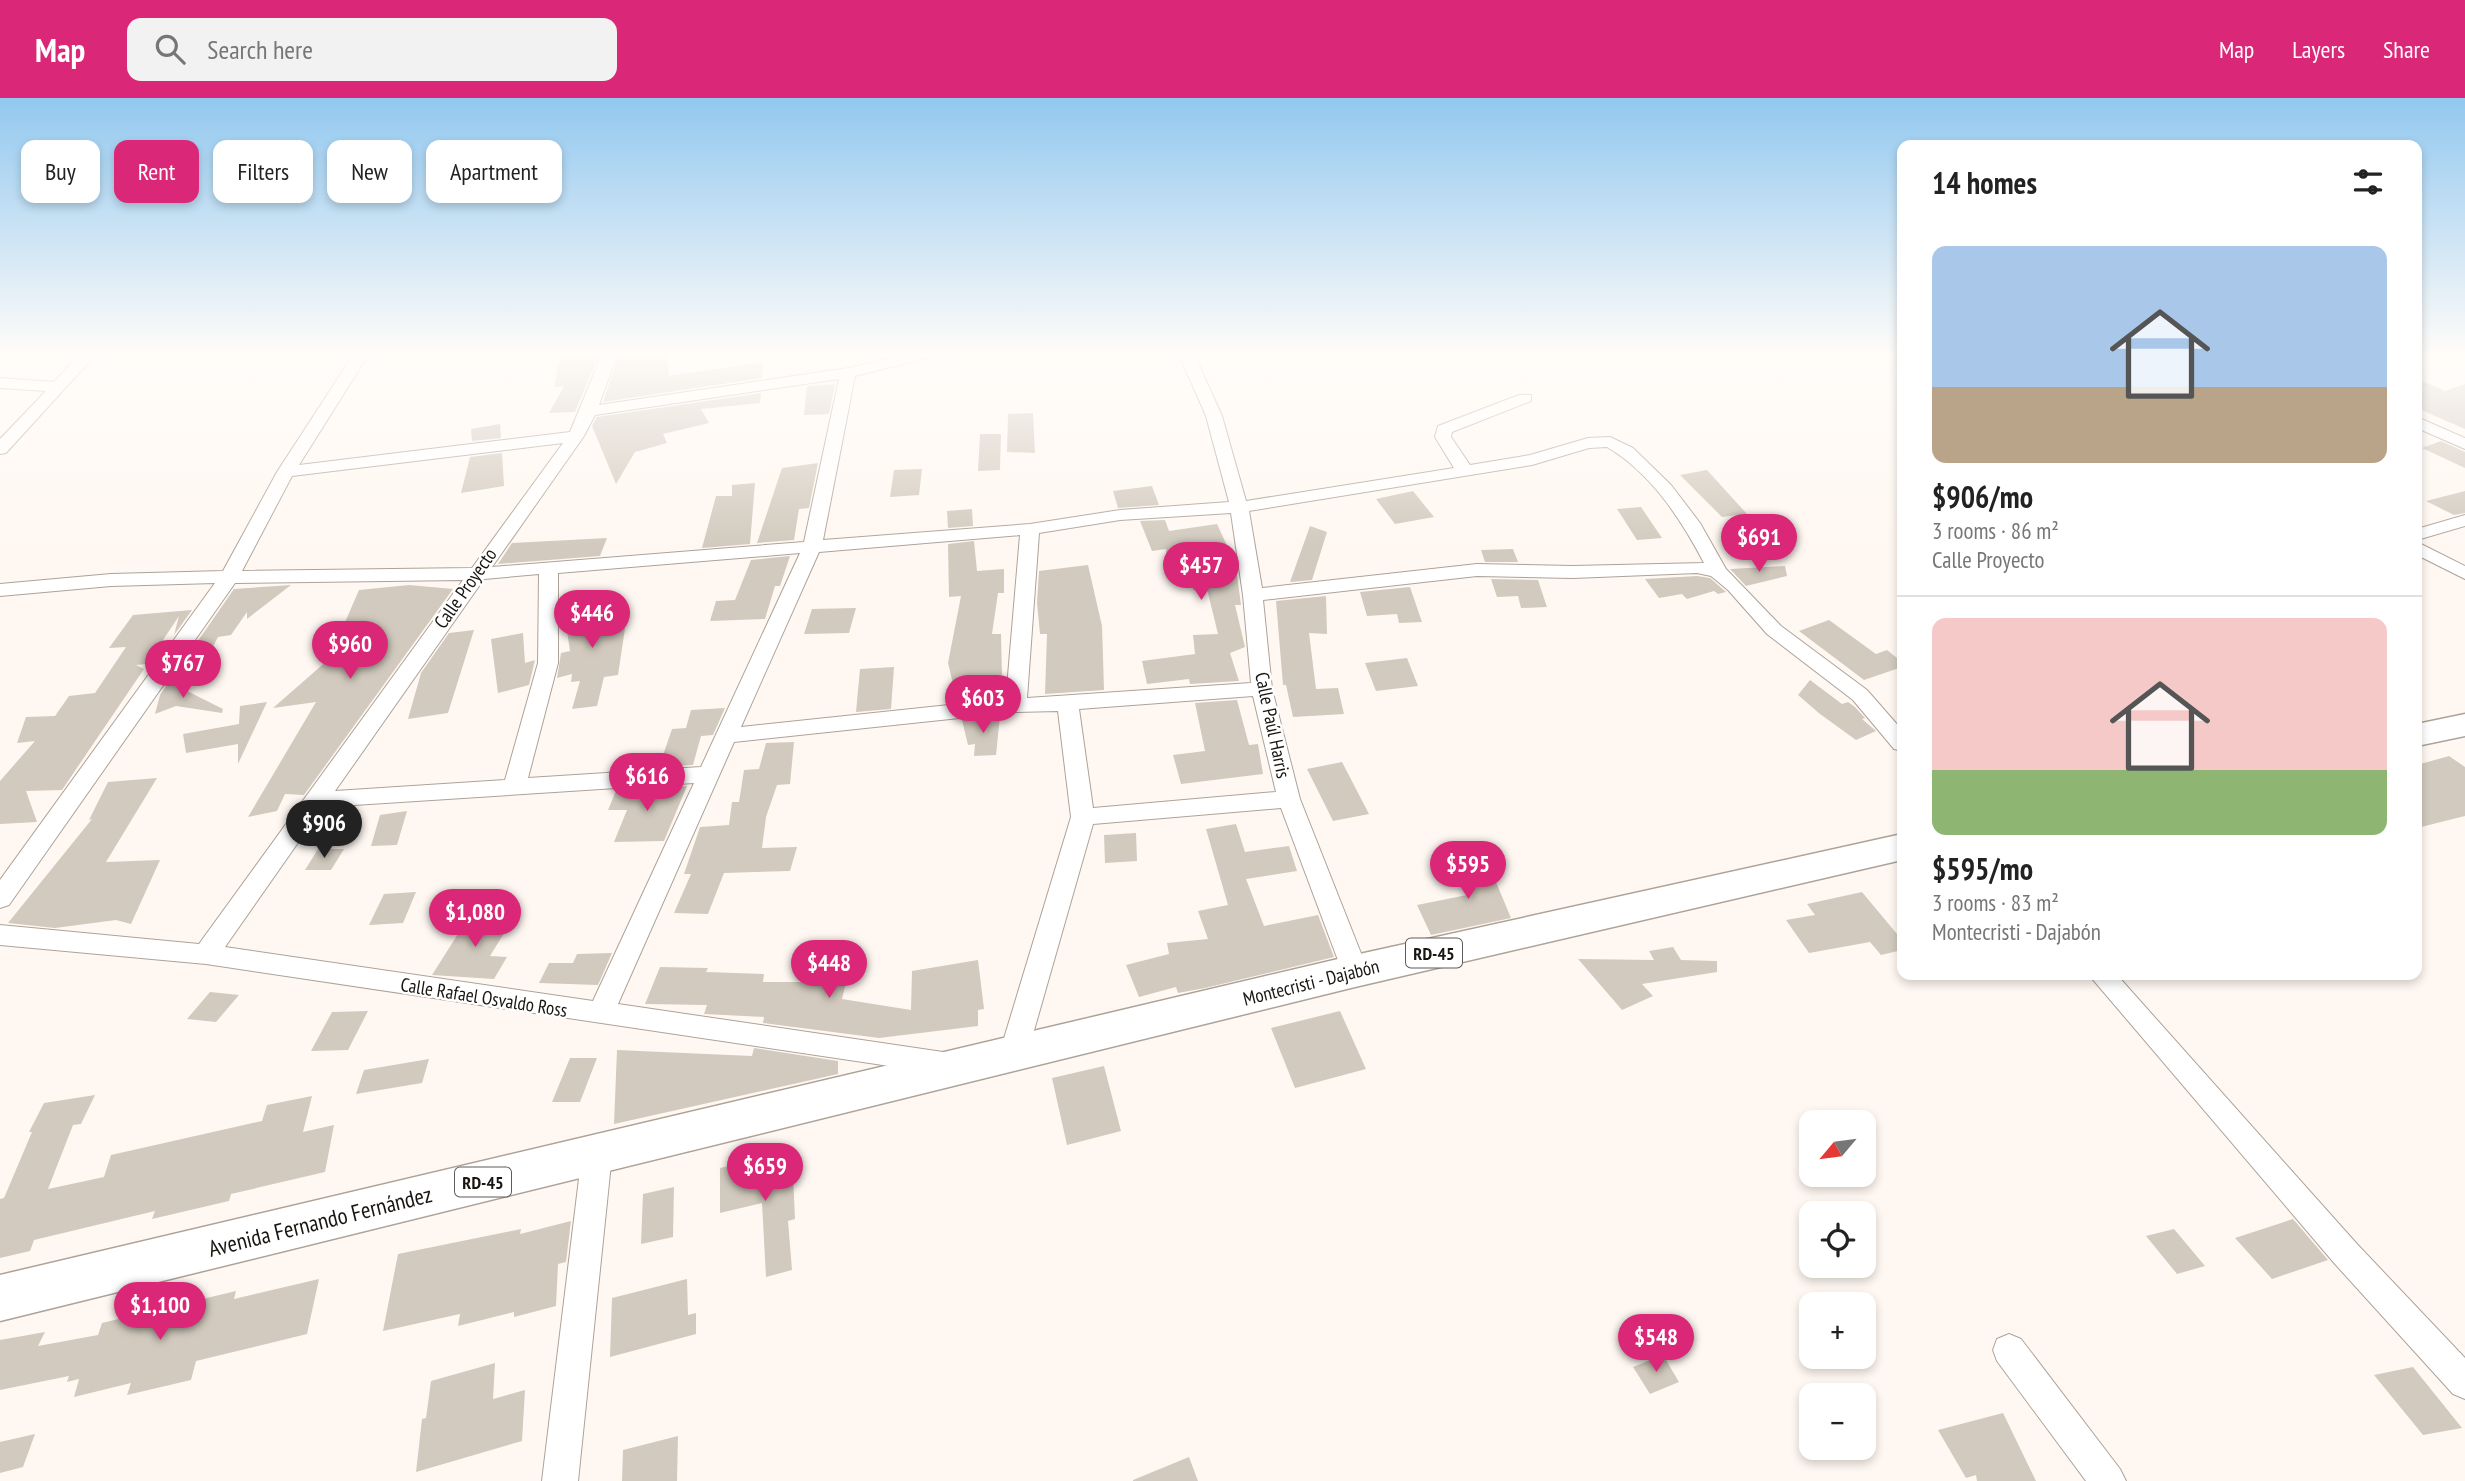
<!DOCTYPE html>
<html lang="en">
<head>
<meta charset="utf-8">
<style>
  :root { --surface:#fff; --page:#f2f2f2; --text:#222; --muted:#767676; --line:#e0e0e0; --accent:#db2777 }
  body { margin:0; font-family:"PT Sans Narrow",sans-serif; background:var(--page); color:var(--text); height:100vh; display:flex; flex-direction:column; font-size:26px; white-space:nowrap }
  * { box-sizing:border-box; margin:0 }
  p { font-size:23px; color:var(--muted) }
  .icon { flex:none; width:38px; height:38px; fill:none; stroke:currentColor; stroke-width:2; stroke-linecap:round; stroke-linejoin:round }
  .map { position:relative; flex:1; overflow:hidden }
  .panel { position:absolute; left:1897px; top:42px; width:525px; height:840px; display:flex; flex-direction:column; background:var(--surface); border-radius:14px; box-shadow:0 4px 10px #0003 }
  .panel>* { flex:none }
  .guide { position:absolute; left:21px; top:42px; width:665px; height:63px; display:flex; gap:14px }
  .needle { width:46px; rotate:241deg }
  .buttons { position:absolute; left:1799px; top:1012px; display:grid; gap:14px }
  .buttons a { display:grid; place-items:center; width:77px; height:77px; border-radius:14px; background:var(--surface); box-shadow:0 4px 10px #0003; font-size:35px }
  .price { position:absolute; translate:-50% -60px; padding:0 16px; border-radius:24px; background:var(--accent); color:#fff; font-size:23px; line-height:46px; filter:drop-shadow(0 2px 4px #0008) }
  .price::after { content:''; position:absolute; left:50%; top:42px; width:21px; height:16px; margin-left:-10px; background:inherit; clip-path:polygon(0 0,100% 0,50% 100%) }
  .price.active { background:#222; color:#fff }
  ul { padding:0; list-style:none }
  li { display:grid; align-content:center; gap:14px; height:371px; padding:0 35px }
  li+li { border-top:2px solid var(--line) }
  li span { display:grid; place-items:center; height:217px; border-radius:14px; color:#555 }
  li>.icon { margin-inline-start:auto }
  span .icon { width:126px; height:126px; fill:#fffc; stroke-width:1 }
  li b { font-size:30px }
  h2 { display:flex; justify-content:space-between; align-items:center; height:84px; padding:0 35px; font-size:30px }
  .pill { padding:0 24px; border-radius:14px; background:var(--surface); box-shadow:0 4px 10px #0003; font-size:24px; line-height:63px }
  .pill.active { background:var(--accent); color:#fff }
  header { display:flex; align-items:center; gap:42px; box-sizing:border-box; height:98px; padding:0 35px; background:var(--accent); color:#fff }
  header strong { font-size:33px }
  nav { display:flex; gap:38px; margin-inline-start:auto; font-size:24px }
  .search { width:490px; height:63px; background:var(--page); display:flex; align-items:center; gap:18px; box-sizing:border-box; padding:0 24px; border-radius:14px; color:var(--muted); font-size:26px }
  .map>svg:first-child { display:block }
  .building { fill:#d2cabe }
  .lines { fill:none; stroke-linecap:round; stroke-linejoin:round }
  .minor-casing { stroke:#ada298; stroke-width:2 }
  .primary-casing { stroke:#ada298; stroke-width:3 }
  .minor { fill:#fff; fill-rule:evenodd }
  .primary { fill:#fff; fill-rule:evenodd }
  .labels { text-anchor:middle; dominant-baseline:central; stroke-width:5; stroke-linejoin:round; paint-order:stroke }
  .shield { fill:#fff; stroke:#5e5b58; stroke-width:2 }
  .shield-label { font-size:18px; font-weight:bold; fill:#191511 }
  .street-label { font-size:19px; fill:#191511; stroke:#fff }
  .near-street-label { font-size:23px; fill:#191511; stroke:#fff }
</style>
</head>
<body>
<header>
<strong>Map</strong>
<div class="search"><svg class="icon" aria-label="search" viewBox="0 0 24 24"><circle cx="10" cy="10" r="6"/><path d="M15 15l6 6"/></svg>Search here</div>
<nav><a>Map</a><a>Layers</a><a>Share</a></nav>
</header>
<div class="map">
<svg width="2465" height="1383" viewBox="0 0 2465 1383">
  <rect width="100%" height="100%" fill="#fff8f2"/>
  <path class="building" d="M561 254H600L575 314 549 315 564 288 554 289Z
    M620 254 667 255 669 278 763 264 762 280 603 304Z
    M2417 281 2445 293 2465 286V331L2417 310Z
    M835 286 829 316 804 317 807 288Z
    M761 295 760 305 701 311 709 325 663 336 667 345 635 354 616 386 592 328 597 319Z
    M1033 315 1035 355 1007 354 1008 316Z
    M500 326 501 340 472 343 471 331Z
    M980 336H1001L1000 372 978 373Z
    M2441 343 2465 354V370L2422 350Z
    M502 355 504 388 461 395 470 359Z
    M818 365 809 410 799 411 794 442 757 445 782 370Z
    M922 371 919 397 890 399 894 372Z
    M1707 372 1747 416 1722 419 1680 377Z
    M755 385 750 446 702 450 716 398H732V387Z
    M1152 388 1159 407 1118 410 1113 393Z
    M1413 393 1434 419 1395 426 1376 401Z
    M2465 393V415L2454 417 2426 403Z
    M1641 409 1662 440 1637 442 1617 411Z
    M972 411 973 428 948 430 947 413Z
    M1165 422 1169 433 1217 426 1230 454H1234L1241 507H1235L1245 549 1230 555 1239 583 1190 586 1189 581 1147 586 1142 563 1195 556 1193 537 1218 536 1207 491 1193 492V477L1168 478 1166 451 1152 453 1140 423Z
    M1310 428 1327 434 1312 482 1290 484Z
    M607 440 600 458 498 466 512 445Z
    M974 443 977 473 1004 471V495H998L992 536H1001L1002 577 998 578 1000 599 957 603 948 565 961 498 949 499 948 446Z
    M1513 451 1518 464H1485L1481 452Z
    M790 458 780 488H775L765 521 710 523 716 503 735 502 751 462Z
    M1088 467 1102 528 1104 592 1045 596 1047 536H1040L1037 505 1039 473Z
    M1785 468 1787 478 1746 488 1730 471Z
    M1697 478 1710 480 1726 494 1718 496 1714 493 1687 501 1682 496 1659 500 1645 481Z
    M1491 481 1538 482 1547 509 1521 510 1518 498 1497 499Z
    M291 487 247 521V514L231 537 218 539 209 556 186 560 234 491Z
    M409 487 453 491 304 697 285 696 277 713 248 719 316 604 273 610 329 561 359 492Z
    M1410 489 1422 524 1399 525 1397 516 1367 518 1360 494Z
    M1326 498 1327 536 1309 535 1316 591 1338 590 1344 616 1293 619 1286 587H1283L1276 503Z
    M607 503 611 520 627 517 618 577 604 579 597 608 572 611 580 583 571 584 572 576 557 580 561 555 570 553 564 513Z
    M856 510 849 535 804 536 812 511Z
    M192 512 174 537 179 518 147 566 136 567 144 571 62 692 26 693 37 724 0 726V683L35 643 17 645 26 619 55 618 69 598 95 595 126 549 109 550 133 517Z
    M1829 522 1876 556 1887 552 1902 564V569L1864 582 1799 533Z
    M474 532 448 615 408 621 421 575 449 535Z
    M523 535 525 565 535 562 529 587 498 595 491 541Z
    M1407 560 1418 588 1376 593 1365 565Z
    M894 569 891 611 856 614 860 571Z
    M1810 582 1842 606 1848 604 1855 609 1865 620 1862 621 1876 633 1856 642 1820 616 1798 597Z
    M169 584 223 611 222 615 176 608 155 616 160 597Z
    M1237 602 1249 647 1258 646 1263 676 1181 686 1173 657 1205 653 1195 605Z
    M267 604 238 666V646L186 655 183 636 239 626 240 608Z
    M725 610 713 637 701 638 693 667 659 669 672 631 686 630 691 612Z
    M1000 618 996 657 974 658 975 646 968 647 962 622Z
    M794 644 790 686 777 687 766 719 762 750 797 749 790 773 724 775 708 816 674 815 691 776H684L700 729 729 727 732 704H739L744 672 759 671 766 645Z
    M2449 658 2465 669V718L2417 730V667Z
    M1342 664 1369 716 1333 723 1307 671Z
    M157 680 106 764 160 762 131 826 116 822 55 830 8 825 92 721 89 722 108 684Z
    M687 688 664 743 614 744 627 712H608L616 693Z
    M407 713 397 747 371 748 380 717Z
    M1236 726 1245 754 1289 748 1297 773 1246 781 1264 828 1318 817 1334 859 1205 890 1178 895 1176 889 1139 899 1126 867 1169 856 1167 845 1208 841 1198 813 1228 807 1206 731Z
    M1136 735 1137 763 1105 765 1104 737Z
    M318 751H344L331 772H305Z
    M1486 760 1511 820 1431 837 1417 807 1467 797 1453 764Z
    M416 794 403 825 369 827 384 796Z
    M1862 794 1902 842V852L1881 857 1870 844 1809 855 1786 822 1815 817 1807 806Z
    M470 817 514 819 490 858 507 859 494 881 432 877Z
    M1673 849 1681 862 1717 863V874L1642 886 1653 898 1622 912 1578 861 1654 862 1649 853Z
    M612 855 598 887 539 885 549 865H573L577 856Z
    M978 862 984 911 978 912V928L879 940 763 925 764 919 704 916 707 907 645 906 660 869 708 870 706 874 764 876 763 884H816L820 870 848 876 842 901 911 912 912 873Z
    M210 894 239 897 216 924 187 921Z
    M368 913 348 952 311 953 332 914Z
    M1340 913 1366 971 1295 990 1271 930Z
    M754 950 838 963V976L614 1026 617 952 752 958Z
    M570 960H597L580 1004H552Z
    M429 961 422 985 356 996 364 972Z
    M1104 968 1121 1033 1067 1047 1052 980Z
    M95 997 81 1026 73 1027 48 1091 104 1079 111 1057 262 1023 267 1007 312 998 303 1034 334 1027 325 1074 231 1096 229 1103 152 1121 155 1113 34 1142 30 1153 0 1160V1101L4 1100 32 1034H29L44 1005Z
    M792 1054 795 1121 788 1123 792 1172 766 1179 762 1105 720 1115V1070Z
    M674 1089 673 1139 641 1146 643 1096Z
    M2293 1121 2328 1162 2272 1181 2235 1140Z
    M571 1123 566 1164 558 1166 556 1208 514 1219V1214L458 1228 460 1216 383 1233 398 1156 521 1131 520 1136Z
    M2174 1131 2205 1168 2177 1176 2146 1138Z
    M319 1181 307 1236 196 1263 191 1282 127 1297 131 1285 74 1299 79 1281 67 1284 69 1278 0 1292V1242L45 1234 38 1248 98 1237 102 1225 236 1193 234 1201Z
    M687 1181 688 1217 696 1215V1236L610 1259 612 1200Z
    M1663 1257 1679 1284 1650 1296 1633 1269Z
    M495 1265 493 1301 525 1292 522 1343 416 1374 422 1321 426 1320 431 1283Z
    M2413 1269 2462 1330 2423 1337 2374 1277Z
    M2003 1315 2036 1383H1977L1976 1377 1966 1380 1938 1332Z
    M35 1336 23 1369 0 1375V1344Z
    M678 1338 677 1383H622L623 1352Z
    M1189 1359 1198 1383H1133V1382Z"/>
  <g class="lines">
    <defs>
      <path id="minor" d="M82 254H98L6 355 0 356V341L46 293 0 290V280L54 284Z
        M355 254H370L299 367 570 334 603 254H618L599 307 848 270 921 254H951L855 278 823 442 1030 426 1120 412 1229 404 1206 318 1178 254H1193L1222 318 1246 403 1454 370 1435 339 1438 328 1519 297H1531V303L1452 334 1451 339 1470 367 1530 357 1588 340 1610 339 1633 350 1671 387 1700 425 1726 471 1781 528 1867 592 1902 632V653L1894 651 1853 602 1767 536 1728 492 1711 478 1697 475 1573 480 1477 478 1263 502 1272 591 1300 701 1368 873 1364 880 1355 883 1346 880 1342 873 1281 710 1093 726 1027 957 1023 965 1013 968 1003 965 999 957 1071 719 1058 613 1016 614 734 644 618 906 943 954 953 957 957 965 953 973 943 976 206 866 0 847V827L199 846 463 482 235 485 9 807 0 810V782L215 485 111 488 0 498V486L111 476 223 473 277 374ZM839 281 804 444 492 469 584 338 595 317ZM563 345 472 470 242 473 292 378ZM1607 349C1651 375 1681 421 1704 465L1573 468 1477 466 1262 490 1249 413 1532 367 1589 350ZM1231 415 1243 497 1251 585 1027 600 1039 435 1120 422ZM1020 437 1006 601 741 629 819 454ZM800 455 701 669 528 680 558 565V475ZM539 476 538 565 505 682 335 693 484 481ZM1253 598 1276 694 1093 710 1079 611ZM694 685 593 903 225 849 323 709Z
        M2417 319 2465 340V351L2417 330Z
        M2465 417V428L2417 442V431Z
        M2417 444 2465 468V481L2417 457Z
        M2089 877H2117L2357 1146 2465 1260V1301L2453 1296 2335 1166Z
        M597 1043 607 1047 612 1056 578 1383H542L582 1056 587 1047Z
        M2009 1236 2021 1241 2120 1371 2126 1383H2086L1997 1263 1993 1252 1997 1241Z"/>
      <path id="primary" d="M2465 616V638L2417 648V626Z
        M1902 736V762L1355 889 0 1223V1177L1355 857Z"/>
    </defs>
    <use href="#minor" class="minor-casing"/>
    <use href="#primary" class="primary-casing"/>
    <use href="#minor" class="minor"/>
    <use href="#primary" class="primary"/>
  </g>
  <linearGradient id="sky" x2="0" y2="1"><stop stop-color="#92c8ef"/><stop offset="0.57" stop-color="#fffcf9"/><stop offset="1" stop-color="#fffcf9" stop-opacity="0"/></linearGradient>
  <rect width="2465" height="448" fill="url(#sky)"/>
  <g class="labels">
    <g class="shield">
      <rect x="1406" y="840.5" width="56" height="29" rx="5"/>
      <rect x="455" y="1069.5" width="56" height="29" rx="5"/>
    </g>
    <g class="shield-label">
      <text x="1434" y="855">RD-45</text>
      <text x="483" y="1084">RD-45</text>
    </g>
    <g class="street-label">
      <text transform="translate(465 490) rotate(-55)">Calle Proyecto</text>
      <text transform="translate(1273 627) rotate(78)">Calle Paúl Harris</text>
      <text transform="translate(1311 884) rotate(-14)">Montecristi - Dajabón</text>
      <text transform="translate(484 899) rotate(9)">Calle Rafael Osvaldo Ross</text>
    </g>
    <g class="near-street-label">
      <text transform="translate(320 1123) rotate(-14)">Avenida Fernando Fernández</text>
    </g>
  </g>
</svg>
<div class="buttons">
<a><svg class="needle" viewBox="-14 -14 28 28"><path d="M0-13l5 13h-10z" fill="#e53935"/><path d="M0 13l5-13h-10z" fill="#767676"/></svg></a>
<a><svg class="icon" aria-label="locate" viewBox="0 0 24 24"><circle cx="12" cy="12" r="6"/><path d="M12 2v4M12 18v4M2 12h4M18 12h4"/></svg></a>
<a>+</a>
<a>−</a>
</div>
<b class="price" style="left:1759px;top:476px">$691</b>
<b class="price" style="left:1201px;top:504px">$457</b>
<b class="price" style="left:592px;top:552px">$446</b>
<b class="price" style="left:350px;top:583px">$960</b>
<b class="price" style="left:183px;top:602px">$767</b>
<b class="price" style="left:983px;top:637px">$603</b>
<b class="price" style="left:647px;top:715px">$616</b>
<b class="price active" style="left:324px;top:762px">$906</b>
<b class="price" style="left:1468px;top:803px">$595</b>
<b class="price" style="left:475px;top:851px">$1,080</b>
<b class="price" style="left:829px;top:902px">$448</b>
<b class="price" style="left:765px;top:1105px">$659</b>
<b class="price" style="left:160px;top:1244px">$1,100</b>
<b class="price" style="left:1656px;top:1276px">$548</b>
<div class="guide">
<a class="pill">Buy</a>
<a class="pill active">Rent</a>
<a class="pill">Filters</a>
<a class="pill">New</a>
<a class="pill">Apartment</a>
</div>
<section class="panel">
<h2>14 homes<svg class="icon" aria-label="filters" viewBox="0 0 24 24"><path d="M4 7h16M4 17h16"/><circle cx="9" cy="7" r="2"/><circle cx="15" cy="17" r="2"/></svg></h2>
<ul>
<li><span style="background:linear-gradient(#a9c7e8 65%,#b9a48a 0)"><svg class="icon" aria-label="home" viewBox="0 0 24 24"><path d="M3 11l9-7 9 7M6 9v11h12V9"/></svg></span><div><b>$906/mo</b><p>3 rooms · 86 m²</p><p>Calle Proyecto</p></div></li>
<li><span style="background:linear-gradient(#f6c9c9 70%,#8fb573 0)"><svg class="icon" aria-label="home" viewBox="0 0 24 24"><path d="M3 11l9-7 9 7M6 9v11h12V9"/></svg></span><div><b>$595/mo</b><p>3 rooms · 83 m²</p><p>Montecristi - Dajabón</p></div></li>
</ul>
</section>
</div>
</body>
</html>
